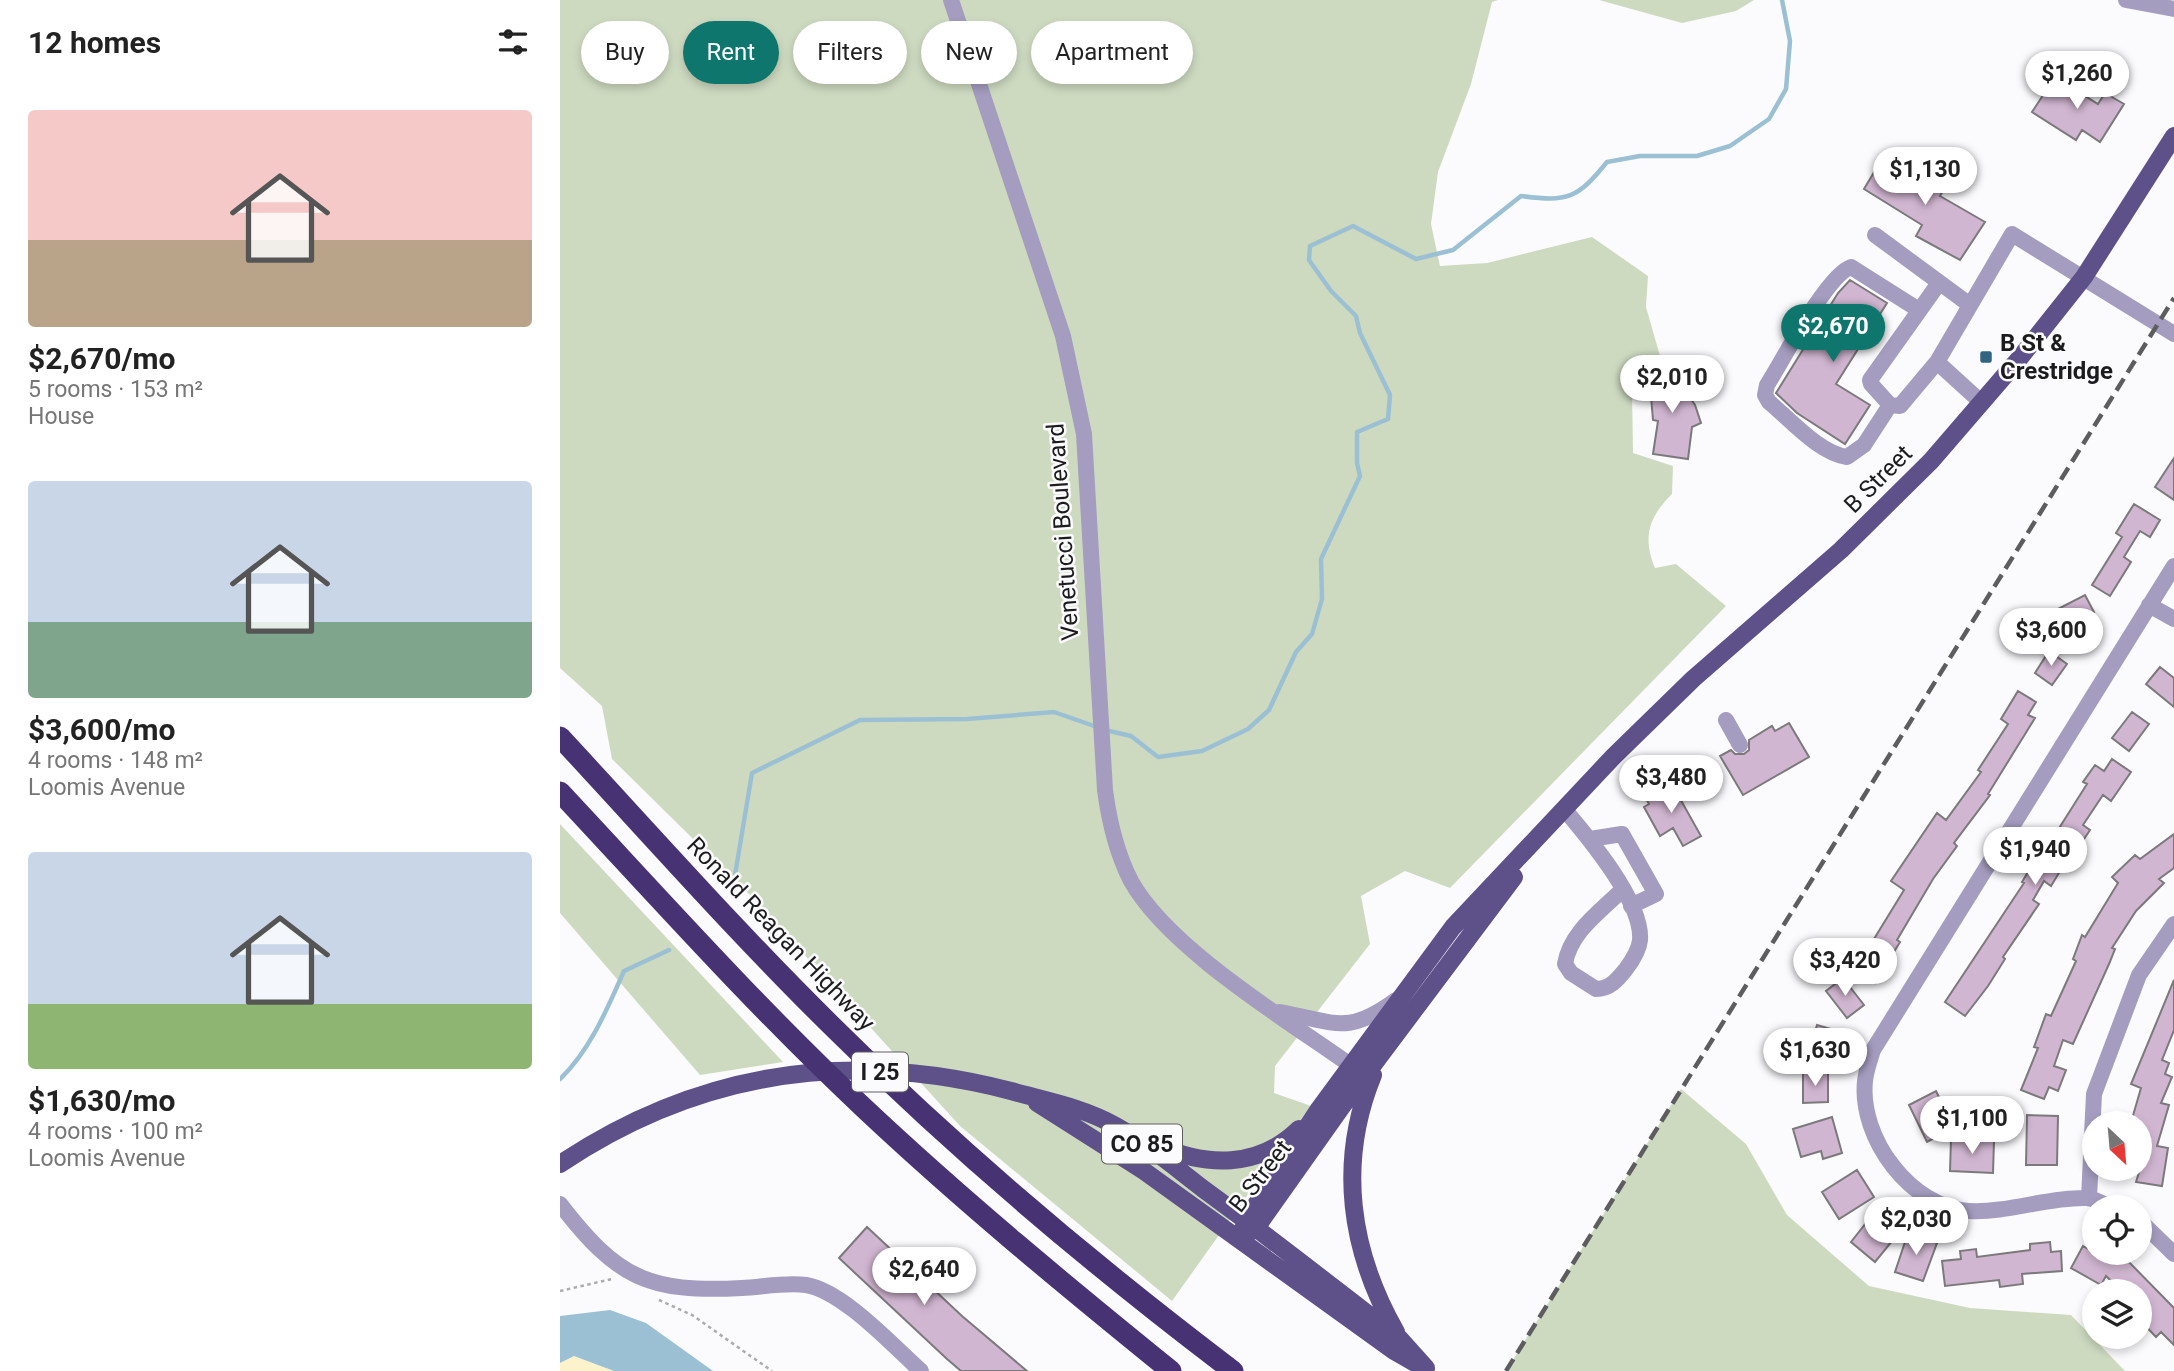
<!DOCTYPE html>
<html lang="en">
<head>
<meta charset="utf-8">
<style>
  :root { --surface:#fff; --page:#f2f2f2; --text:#222; --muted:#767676; --accent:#0f766e }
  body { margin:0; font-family:Roboto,sans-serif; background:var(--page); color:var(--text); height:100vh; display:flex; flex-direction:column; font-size:26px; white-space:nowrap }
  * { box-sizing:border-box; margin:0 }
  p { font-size:23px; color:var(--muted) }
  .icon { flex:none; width:38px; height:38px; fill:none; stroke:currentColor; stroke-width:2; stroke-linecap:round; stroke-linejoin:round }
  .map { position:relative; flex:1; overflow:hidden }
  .details { display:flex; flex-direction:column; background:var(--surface); width:560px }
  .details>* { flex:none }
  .banner { position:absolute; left:21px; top:21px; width:665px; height:63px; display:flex; gap:14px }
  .needle { width:46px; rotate:154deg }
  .tools { position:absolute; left:1522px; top:1111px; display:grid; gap:14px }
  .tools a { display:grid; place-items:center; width:70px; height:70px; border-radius:50%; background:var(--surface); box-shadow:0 4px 10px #0003; font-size:35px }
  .price { position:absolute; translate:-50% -60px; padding:0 16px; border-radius:24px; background:#fff; color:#222; font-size:23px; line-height:46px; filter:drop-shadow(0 2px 4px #0008) }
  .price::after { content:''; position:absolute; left:50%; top:42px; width:21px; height:16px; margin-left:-10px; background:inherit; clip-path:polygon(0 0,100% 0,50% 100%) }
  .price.selected { background:var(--accent); color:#fff }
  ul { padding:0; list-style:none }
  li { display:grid; align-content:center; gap:14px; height:371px; padding:0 28px }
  li span { display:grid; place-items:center; height:217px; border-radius:7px; color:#555 }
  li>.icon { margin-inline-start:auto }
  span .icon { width:126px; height:126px; fill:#fffc; stroke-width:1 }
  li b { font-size:30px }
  h2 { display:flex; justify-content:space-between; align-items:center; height:84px; padding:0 28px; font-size:30px }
  .chip { padding:0 24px; border-radius:32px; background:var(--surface); box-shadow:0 4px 10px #0003; font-size:24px; line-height:63px }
  .chip.selected { background:var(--accent); color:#fff }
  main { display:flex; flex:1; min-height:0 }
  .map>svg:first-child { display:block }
  .green { fill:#cedac0 }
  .sand { fill:#fcf2cc }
  .water { fill:#9cc0d3 }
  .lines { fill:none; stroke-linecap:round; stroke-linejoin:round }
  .stream { stroke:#9cc0d3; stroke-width:4.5 }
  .building { fill:#d1b6d1; stroke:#7b797b; stroke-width:2 }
  .path { stroke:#acacaf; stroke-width:2.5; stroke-dasharray:3.5 3.5; stroke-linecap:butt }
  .minor { stroke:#a49dbf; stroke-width:16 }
  .major { stroke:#5e5088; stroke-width:18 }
  .highway { stroke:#473374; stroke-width:21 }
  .rail { stroke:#5d5d5f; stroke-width:4.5; stroke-dasharray:14 7; stroke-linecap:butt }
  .poi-dot { fill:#306480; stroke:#fbfbfe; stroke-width:2.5 }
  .labels { text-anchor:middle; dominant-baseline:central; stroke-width:5; stroke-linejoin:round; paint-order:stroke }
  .shield { fill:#fbfbfe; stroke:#5f5f60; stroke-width:2 }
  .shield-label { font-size:23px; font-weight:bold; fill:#1c1c1d }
  .poi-label { font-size:24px; font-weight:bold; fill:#1c1c1d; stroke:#fbfbfe; text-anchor:start }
  .street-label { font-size:24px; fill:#1c1c1d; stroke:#fbfbfe }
</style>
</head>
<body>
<main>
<section class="details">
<h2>12 homes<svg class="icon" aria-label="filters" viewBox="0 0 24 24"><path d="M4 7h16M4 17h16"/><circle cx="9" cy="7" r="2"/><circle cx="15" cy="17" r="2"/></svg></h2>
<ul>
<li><span style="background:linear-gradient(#f6c9c9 60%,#b9a48a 0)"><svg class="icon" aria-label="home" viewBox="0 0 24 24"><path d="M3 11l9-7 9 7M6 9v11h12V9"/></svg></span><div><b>$2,670/mo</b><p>5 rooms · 153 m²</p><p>House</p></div></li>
<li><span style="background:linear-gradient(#c9d6e8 65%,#7fa58c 0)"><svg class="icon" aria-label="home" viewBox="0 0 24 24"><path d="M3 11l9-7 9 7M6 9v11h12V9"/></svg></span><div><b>$3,600/mo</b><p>4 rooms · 148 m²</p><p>Loomis Avenue</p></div></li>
<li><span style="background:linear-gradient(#c9d6e8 70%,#8fb573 0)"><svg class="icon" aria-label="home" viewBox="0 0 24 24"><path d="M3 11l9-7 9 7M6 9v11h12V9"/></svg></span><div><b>$1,630/mo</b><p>4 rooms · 100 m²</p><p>Loomis Avenue</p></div></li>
</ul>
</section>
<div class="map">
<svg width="1614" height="1371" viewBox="0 0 1614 1371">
  <rect width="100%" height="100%" fill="#fbfbfe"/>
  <path class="green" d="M0 0H938L932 2 911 84 878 172 871 224 880 266 927 263 1032 237 1088 276 1086 307 1102 363 1075 371 1072 389 1073 453 1113 466 1112 494C1089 517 1082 537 1095 568L1116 564 1166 606 890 888 845 871 801 896 810 944 715 1066 714 1093 751 1106 612 1301 400 1126 192 897 52 759 42 706 0 668Z
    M1039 0H1194L1176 11 1122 23Z
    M0 824 223 1062 140 1075 0 913Z
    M1121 1089 1186 1144 1227 1215 1309 1286 1410 1308 1511 1315 1565 1371H946Z"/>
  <path class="sand" d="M14 1356 54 1371H0V1363Z"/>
  <path class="water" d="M50 1310 86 1323 153 1371H54L14 1356 0 1363V1316Z"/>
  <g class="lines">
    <path class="stream" d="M545 730 571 736 598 757 642 751 688 729 709 710 736 652 752 634 762 599 761 559 800 476 797 463V432L828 419 830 395 800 333 796 316 771 291 749 260 750 246 793 226 856 259 893 250 961 196C1008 202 1017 199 1047 162L1080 156H1137L1170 146 1209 119 1226 89 1230 41 1222 0
      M175 875 192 773 300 720 407 719 494 712 537 727
      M0 1079C30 1051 48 1007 64 971L109 950"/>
  </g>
  <path class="building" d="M1495 77 1538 104 1545 93 1564 104 1540 142 1522 130 1516 140 1472 112Z
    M1325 154 1383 191 1380 196 1425 222 1400 260 1356 236 1362 225 1304 189Z
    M1290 280 1327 303 1276 384 1310 405 1285 444 1237 413 1216 393 1278 293Z
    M1108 366 1135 405 1141 423 1132 427 1128 459 1093 454 1098 421 1093 420 1089 373Z
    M1614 458V500L1595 487Z
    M1574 504 1600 520 1590 537 1580 531 1564 557 1571 562 1550 596 1532 585 1562 537 1556 533Z
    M1525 595 1534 612 1523 618 1531 633 1512 642 1496 610Z
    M1489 651 1507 664 1492 685 1475 673Z
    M1600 667 1614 678V707L1586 684Z
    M1458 691 1476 702 1468 715 1475 718 1428 794 1430 795 1394 843 1397 846 1373 879 1337 940 1340 942 1315 983 1295 970 1344 890 1331 881 1377 813 1386 820 1421 772 1418 770 1448 724 1441 719Z
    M1572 712 1589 724 1569 751 1552 738Z
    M1229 723 1249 757 1183 795 1160 756 1171 750 1175 754H1184L1189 750V740L1212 726 1215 731Z
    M1552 759 1571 772 1551 801 1543 795 1523 825 1530 830 1522 842 1516 838 1498 866 1502 868 1491 886 1484 881 1473 900 1479 904 1443 957 1445 959 1428 986 1405 1016 1385 1002 1464 883 1462 882 1486 842 1489 844 1527 784 1523 782 1535 765 1544 771Z
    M1105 786 1109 791 1114 788 1141 836 1123 846 1113 828 1100 836 1084 807 1089 804 1085 797Z
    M1614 834V868L1599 879 1604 883 1576 911 1552 948 1555 949 1549 964 1513 1044 1503 1040 1494 1066 1506 1070 1498 1091 1489 1087 1484 1099 1461 1090 1478 1048 1474 1047 1486 1014 1491 1016 1516 961 1513 959 1522 935 1525 937 1558 883 1552 877 1575 855 1580 859Z
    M1283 978 1304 1005 1287 1018 1266 991Z
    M1614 980V1030L1602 1060 1609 1063 1605 1074 1612 1077 1601 1103 1609 1105 1597 1146 1608 1148 1602 1186 1576 1182 1580 1169V1124L1572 1119 1581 1088 1571 1084Z
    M1257 1025 1281 1032 1273 1058 1249 1051Z
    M1243 1073H1268V1102L1243 1103Z
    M1376 1091 1394 1128 1367 1142 1349 1105Z
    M1467 1115 1498 1116 1497 1165H1466Z
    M1272 1117 1282 1153 1263 1159 1261 1151 1241 1157 1233 1129Z
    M1391 1139 1434 1141 1433 1173 1390 1171Z
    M1297 1170 1314 1197 1279 1219 1262 1192Z
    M1317 1209 1342 1229 1315 1262 1291 1242Z
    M307 1227 402 1316 467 1371H401L387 1359 279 1258Z
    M1348 1233 1377 1243 1363 1281 1335 1272Z
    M1490 1242 1491 1252 1501 1251 1502 1271 1462 1274 1463 1284 1440 1287 1439 1280 1385 1286 1382 1261 1401 1259 1400 1251 1416 1249 1417 1257 1470 1250V1244Z
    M1523 1246 1535 1253H1558L1564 1257 1614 1308V1345L1601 1332 1596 1337 1580 1320V1292H1562L1546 1276 1541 1285 1511 1268Z"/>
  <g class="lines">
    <path class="path" d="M0 1291 52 1279
      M99 1300 132 1315 212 1371"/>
    <path class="minor" d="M391 0 503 336 524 434 545 790C549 820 557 854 571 881 608 948 727 1020 790 1065
      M1566 0 1614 9
      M1315 235 1410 305
      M1377 362 1340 406 1330 405 1311 384 1310 380 1379 283
      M1422 403 1377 362 1452 234 1614 334
      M1330 405 1304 445 1287 457C1259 453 1231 420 1209 402L1205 395 1207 385C1223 360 1267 275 1291 267L1359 310
      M1589 605 1614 619
      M1166 720 1180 745
      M1004 809C1028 837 1083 902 1080 940 1079 951 1072 961 1066 969 1057 980 1050 989 1036 989L1011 973 1005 964C1010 932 1040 912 1062 890
      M1030 839 1062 834 1096 894 1071 906
      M720 1012C775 1022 787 1036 836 1000
      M1529 1198 1534 1094 1579 975 1614 924
      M0 1204C57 1278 88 1293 182 1288 202 1287 227 1282 246 1285 283 1291 333 1346 361 1371
      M1551 1208C1544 1204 1534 1198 1526 1198 1488 1197 1448 1213 1409 1211 1351 1208 1299 1138 1305 1081 1306 1071 1310 1060 1313 1050L1614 566
      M1580 1221 1614 1254"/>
    <path class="major" d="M813 1075C777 1163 790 1251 836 1332
      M477 1103 584 1171 834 1351 855 1363
      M597 1145C646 1167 698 1169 739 1129
      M0 1164C139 1071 290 1049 451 1091 487 1101 522 1107 556 1126 588 1144 617 1169 646 1191 712 1239 775 1289 840 1339L866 1368
      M688 1233 696 1228 783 1105 954 877
      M680 1239 686 1220 759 1109 893 927 1053 757 1133 679 1281 550 1371 461 1459 359 1524 277 1614 136"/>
    <path class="highway" d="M0 737C91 835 180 936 276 1030 400 1153 533 1265 673 1371
      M0 792C100 899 198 1009 305 1109 403 1201 506 1286 611 1371"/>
    <path class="rail" d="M946 1371 1614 298"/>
  </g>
  <rect class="poi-dot" x="1419" y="350" width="14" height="14" rx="3.5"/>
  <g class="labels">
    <g class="shield">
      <rect x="292" y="1052.5" width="56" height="39" rx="5"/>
      <rect x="542" y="1124.5" width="80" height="39" rx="5"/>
    </g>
    <g class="shield-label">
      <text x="320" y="1072">I 25</text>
      <text x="582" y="1144">CO 85</text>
    </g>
    <g class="poi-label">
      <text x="1440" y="343">B St &amp;<tspan x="1440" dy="28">Crestridge</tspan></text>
    </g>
    <g class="street-label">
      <text transform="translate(1318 479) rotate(-45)">B Street</text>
      <text transform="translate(503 532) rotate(-94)">Venetucci Boulevard</text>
      <text transform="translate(221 934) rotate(46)">Ronald Reagan Highway</text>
      <text transform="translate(700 1176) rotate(-52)">B Street</text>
    </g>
  </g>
</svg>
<div class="tools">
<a><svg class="needle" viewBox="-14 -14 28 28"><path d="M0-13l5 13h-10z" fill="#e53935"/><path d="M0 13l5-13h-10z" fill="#767676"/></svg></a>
<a><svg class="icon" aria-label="locate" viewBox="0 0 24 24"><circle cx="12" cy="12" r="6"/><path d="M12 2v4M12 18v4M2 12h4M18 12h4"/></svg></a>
<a><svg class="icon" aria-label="layers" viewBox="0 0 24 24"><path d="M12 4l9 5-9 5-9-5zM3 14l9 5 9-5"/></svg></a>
</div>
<b class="price" style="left:1517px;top:111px">$1,260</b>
<b class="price" style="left:1365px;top:207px">$1,130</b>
<b class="price selected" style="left:1273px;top:364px">$2,670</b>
<b class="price" style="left:1112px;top:415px">$2,010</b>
<b class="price" style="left:1491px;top:668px">$3,600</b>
<b class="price" style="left:1111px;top:815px">$3,480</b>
<b class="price" style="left:1475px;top:887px">$1,940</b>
<b class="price" style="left:1285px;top:998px">$3,420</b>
<b class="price" style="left:1255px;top:1088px">$1,630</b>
<b class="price" style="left:1412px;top:1156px">$1,100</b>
<b class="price" style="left:1356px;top:1257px">$2,030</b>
<b class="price" style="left:364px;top:1307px">$2,640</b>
<div class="banner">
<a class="chip">Buy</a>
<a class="chip selected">Rent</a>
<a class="chip">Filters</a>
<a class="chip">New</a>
<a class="chip">Apartment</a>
</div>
</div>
</main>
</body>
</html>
